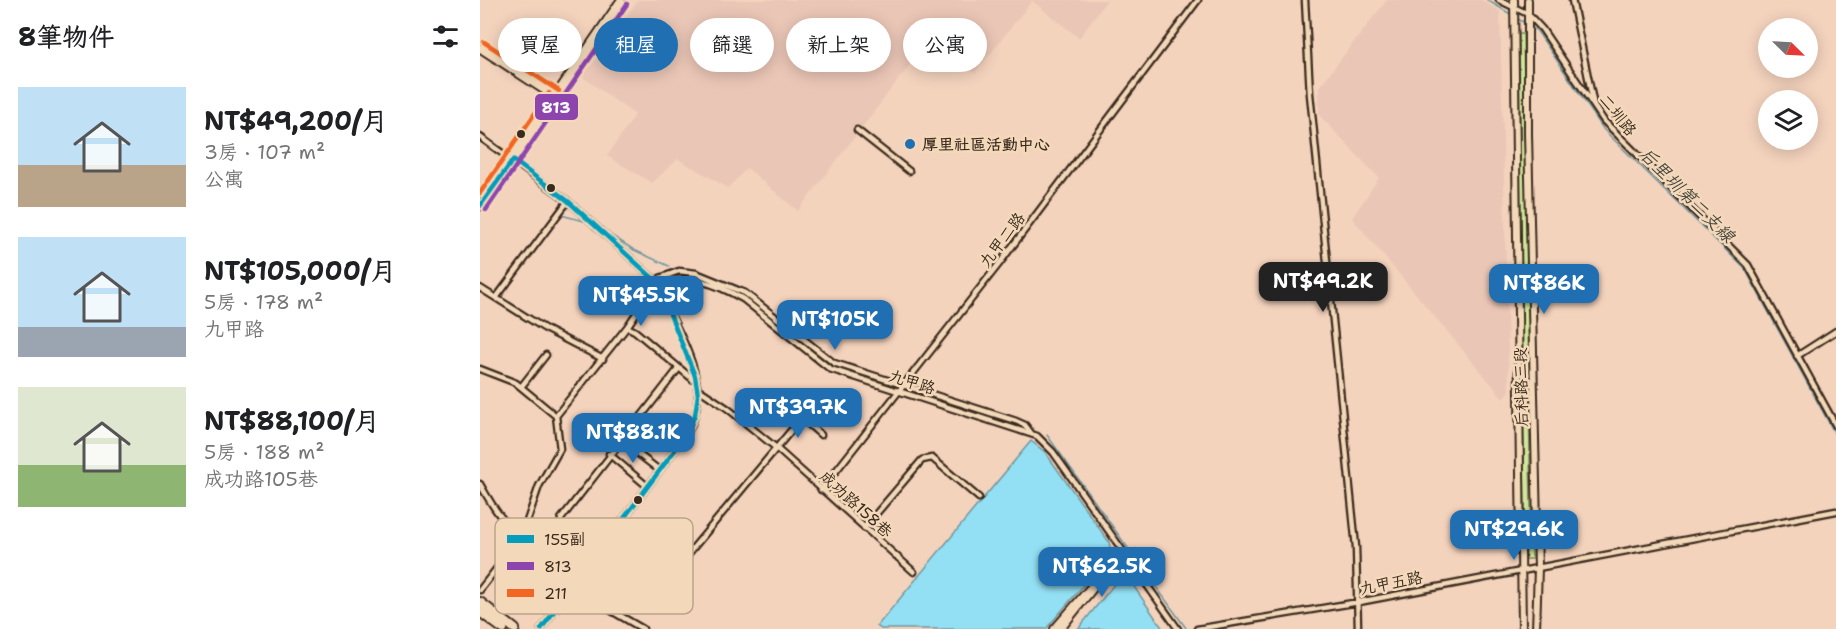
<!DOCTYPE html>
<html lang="zh-TW">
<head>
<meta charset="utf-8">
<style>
  :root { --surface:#fff; --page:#f2f2f2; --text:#202124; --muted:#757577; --accent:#1f6fb2 }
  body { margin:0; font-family:"Shantell Sans","LXGW WenKai TC",sans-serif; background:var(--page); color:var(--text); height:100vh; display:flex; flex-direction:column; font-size:22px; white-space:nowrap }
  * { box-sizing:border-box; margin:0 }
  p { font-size:20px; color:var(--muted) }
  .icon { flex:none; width:33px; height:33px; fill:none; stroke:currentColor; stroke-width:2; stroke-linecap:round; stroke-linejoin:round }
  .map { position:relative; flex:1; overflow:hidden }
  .sheet { display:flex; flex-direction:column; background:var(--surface); width:480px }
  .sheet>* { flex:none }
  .banner { position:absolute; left:18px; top:18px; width:570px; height:54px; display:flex; gap:12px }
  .needle { width:39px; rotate:114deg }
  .buttons { position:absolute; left:1278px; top:18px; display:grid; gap:12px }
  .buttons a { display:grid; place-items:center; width:60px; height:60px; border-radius:50%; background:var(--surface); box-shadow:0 3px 15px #0003; font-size:30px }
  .price { position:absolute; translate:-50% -51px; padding:0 14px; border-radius:12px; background:var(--accent); color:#fff; font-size:20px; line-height:39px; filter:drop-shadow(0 2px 3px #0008) }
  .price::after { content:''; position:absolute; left:50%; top:36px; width:18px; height:14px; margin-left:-9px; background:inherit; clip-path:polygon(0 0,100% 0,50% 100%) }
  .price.active { background:#222; color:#fff }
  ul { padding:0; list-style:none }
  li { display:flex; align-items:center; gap:18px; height:150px; padding:0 18px }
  li span { display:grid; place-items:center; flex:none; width:168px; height:120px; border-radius:0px; color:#555 }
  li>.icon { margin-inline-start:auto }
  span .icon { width:72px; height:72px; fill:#fffc; stroke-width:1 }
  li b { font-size:26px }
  h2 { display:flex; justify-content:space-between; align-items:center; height:72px; padding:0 18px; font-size:26px }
  .chip { padding:0 21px; border-radius:27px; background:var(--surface); box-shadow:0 3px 15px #0003; font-size:21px; line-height:54px }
  .chip.active { background:var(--accent); color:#fff }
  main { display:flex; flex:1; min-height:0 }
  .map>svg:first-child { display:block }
  .built { fill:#eac6b6 }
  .green { fill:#cfe79d; stroke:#85885e; stroke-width:1.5 }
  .water { fill:#93dff3; stroke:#70979e; stroke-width:1.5 }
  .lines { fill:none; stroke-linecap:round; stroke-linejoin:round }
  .stream { stroke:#70979e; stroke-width:1.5 }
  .minor-casing { stroke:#3b2a1e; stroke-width:9 }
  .tertiary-casing { stroke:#3b2a1e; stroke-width:10 }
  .secondary-casing { stroke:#3b2a1e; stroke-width:11 }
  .primary-casing { stroke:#3b2a1e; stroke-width:12 }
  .minor { stroke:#f3d9ba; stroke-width:4.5 }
  .tertiary { stroke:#f3d9ba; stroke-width:6 }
  .secondary { stroke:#f3d9ba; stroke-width:7 }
  .primary { stroke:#f3d9ba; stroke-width:8 }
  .bus-1-casing { stroke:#f3d9ba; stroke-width:9 }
  .bus-2-casing { stroke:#f3d9ba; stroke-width:9 }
  .bus-3-casing { stroke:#f3d9ba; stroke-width:9 }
  .bus-1 { stroke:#069cbc; stroke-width:4.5 }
  .bus-2 { stroke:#8e44ad; stroke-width:4.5 }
  .bus-3 { stroke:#f26522; stroke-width:4.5 }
  .bus-dot { fill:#3b2a1e; stroke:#f3d9ba; stroke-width:2 }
  .poi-dot { fill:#1f6fb2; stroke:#f3d9ba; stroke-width:2 }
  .labels { text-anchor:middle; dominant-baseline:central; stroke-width:5; stroke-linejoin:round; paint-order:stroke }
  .street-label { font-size:16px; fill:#3b2a1e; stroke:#f3d9ba }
  .poi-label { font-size:16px; font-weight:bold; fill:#3b2a1e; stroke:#f3d9ba; text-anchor:start }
  .water-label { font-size:18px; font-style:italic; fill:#48453e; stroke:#f3d9ba }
  .key { fill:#f3d9ba; stroke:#bca48b; stroke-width:1.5 }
  .key-label { font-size:16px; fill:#3b2a1e }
  .line-badge { stroke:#f3d9ba; stroke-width:2 }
  .badge-label { font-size:16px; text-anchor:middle; font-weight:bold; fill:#fff }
</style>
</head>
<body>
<main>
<section class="sheet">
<h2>8筆物件<svg class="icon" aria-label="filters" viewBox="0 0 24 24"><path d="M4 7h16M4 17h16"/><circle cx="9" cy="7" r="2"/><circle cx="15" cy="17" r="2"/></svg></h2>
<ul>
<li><span style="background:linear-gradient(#bfe0f5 65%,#b9a48a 0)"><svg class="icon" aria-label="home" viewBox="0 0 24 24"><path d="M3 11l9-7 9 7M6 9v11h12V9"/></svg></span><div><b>NT$49,200/月</b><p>3房 · 107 m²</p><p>公寓</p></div></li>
<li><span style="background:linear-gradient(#bfe0f5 75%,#9aa5b1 0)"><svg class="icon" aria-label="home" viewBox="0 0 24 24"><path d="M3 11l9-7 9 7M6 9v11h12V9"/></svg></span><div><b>NT$105,000/月</b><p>5房 · 178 m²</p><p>九甲路</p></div></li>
<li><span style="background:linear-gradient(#dfe7d0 65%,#8fb573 0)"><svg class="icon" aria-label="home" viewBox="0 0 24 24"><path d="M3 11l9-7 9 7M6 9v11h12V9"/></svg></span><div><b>NT$88,100/月</b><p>5房 · 188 m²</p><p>成功路105巷</p></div></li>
</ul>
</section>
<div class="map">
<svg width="1356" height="629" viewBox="0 0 1356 629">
  <rect width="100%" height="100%" fill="#f4d3bd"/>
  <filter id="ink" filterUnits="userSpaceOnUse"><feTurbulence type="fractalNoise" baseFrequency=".0167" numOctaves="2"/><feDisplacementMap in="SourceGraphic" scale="12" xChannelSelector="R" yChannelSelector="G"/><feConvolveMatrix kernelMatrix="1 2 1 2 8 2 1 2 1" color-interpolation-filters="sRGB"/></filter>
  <g filter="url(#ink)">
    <path class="built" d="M158 0H627L599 38 552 1 495 73 448 41 318 211 267 168 248 188 198 159 172 183 127 156 155 115 103 77Z
      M907 0H1001L1020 11 1029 392 1023 398 872 218 899 178 839 115V87Z"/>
    <path class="green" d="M1039 34H1043L1050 371 1042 372Z
      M1049 404 1052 559H1046L1043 405Z"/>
    <path class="water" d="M551 441 565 452 629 542 631 553 566 629H401L397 626Z
      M644 572 683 629H598Z"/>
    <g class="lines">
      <path class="stream" d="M1007 0 1032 15
        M1036 18 1045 23
        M1051 27 1057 31 1124 130 1265 269 1356 436
        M81 215 108 222
        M123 230 154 250 189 266
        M216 276 229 281
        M256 291 272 302
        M275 305 298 324
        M345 363 413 386
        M429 391 532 423
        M567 435 648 548
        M651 552 706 628"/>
      <defs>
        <path id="minor" d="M825 0 830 94 876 547 878 629
          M1019 0 1048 14 1062 29 1124 121 1268 265 1356 426
          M1092 0 1114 106
          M377 130 429 171
          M0 137 88 201 177 282C193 330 238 382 207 434L61 629
          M177 282C210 274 235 283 263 299L350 369 557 436 573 452 698 629
          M0 288 67 330 123 359
          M16 298 88 201
          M147 327 155 331 216 382
          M1317 356 1356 331
          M0 369 36 383 76 416 80 449 59 486 42 536 0 590
          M41 387 66 355
          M217 388 247 408 295 447 434 572
          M76 416 147 327 180 278 199 271 216 273 265 293 354 363 536 421 545 425 551 433
          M140 440 179 470
          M129 454 167 486
          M0 484C10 502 27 533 49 538L95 526C109 530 118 540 115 555L140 571 192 570 199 565 319 421H325L341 435
          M341 490 519 264 718 0
          M384 528 442 460 452 458 499 498
          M80 531 81 519 199 368
          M94 583 111 599 163 629
          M717 629 879 602 1356 511"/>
        <path id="tertiary" d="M1034 0 1042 629
          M1048 0V134L1058 568 1056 629
          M574 629 641 552
          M581 629 636 560"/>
        <path id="secondary" d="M0 48 75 97
          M0 206 141 0"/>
        <path id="primary" d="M0 602 35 629
          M0 612 23 629"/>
      </defs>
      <use href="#minor" class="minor-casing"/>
      <use href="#tertiary" class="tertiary-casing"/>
      <use href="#secondary" class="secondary-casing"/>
      <use href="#primary" class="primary-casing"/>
      <use href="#minor" class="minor"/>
      <use href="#tertiary" class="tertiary"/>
      <use href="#secondary" class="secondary"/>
      <use href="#primary" class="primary"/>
      <defs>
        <path id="bus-1" d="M33 160 88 201 177 282 215 376 218 395 215 415 207 434 61 629
          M0 206 33 160"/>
        <path id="bus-2" d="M6 210 147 4"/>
        <path id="bus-3" d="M4 42 79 91
          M0 193 69 93"/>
      </defs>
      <use href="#bus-1" class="bus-1-casing"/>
      <use href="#bus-2" class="bus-2-casing"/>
      <use href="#bus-3" class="bus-3-casing"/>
      <use href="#bus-1" class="bus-1"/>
      <use href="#bus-2" class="bus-2"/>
      <use href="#bus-3" class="bus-3"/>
    </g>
  </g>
  <g class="bus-dot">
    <circle cx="41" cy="134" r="5"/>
    <circle cx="71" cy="188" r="5"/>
    <circle cx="158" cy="500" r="5"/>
  </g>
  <circle class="poi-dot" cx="430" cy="144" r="6"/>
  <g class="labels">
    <g class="street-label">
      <text transform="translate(1138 115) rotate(51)">二圳路</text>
      <text transform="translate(522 240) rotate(-53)">九甲二路</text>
      <text transform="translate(432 382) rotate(17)">九甲路</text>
      <text transform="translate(1041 387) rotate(-91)">后科路三段</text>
      <text transform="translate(376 504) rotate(42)">成功路158巷</text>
      <text transform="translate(911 583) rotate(-11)">九甲五路</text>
    </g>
    <g class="poi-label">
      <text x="442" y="144">厚里社區活動中心</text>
    </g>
    <g class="water-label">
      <text transform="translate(1207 195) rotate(45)">后里圳第二支線</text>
    </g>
  </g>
  <rect x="15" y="518" width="198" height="96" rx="9" class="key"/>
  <rect x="27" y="535" width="27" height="8" fill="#069cbc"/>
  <rect x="27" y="562" width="27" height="8" fill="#8e44ad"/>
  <rect x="27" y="589" width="27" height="8" fill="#f26522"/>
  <g class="key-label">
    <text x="64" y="545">155副</text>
    <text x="64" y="572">813</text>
    <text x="64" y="599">211</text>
  </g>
  <rect class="line-badge" x="54" y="93" width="45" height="28" rx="6" fill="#8e44ad"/>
  <g class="badge-label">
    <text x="76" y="113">813</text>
  </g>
</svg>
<div class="buttons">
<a><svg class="needle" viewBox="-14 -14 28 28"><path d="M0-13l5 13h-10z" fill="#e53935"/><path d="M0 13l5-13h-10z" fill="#757577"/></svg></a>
<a><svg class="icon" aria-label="layers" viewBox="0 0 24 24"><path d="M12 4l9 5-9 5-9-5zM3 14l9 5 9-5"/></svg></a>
</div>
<b class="price active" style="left:843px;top:313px">NT$49.2K</b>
<b class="price" style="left:1064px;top:315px">NT$86K</b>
<b class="price" style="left:161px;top:327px">NT$45.5K</b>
<b class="price" style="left:355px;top:351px">NT$105K</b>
<b class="price" style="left:318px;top:439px">NT$39.7K</b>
<b class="price" style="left:153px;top:464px">NT$88.1K</b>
<b class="price" style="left:1034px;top:561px">NT$29.6K</b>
<b class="price" style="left:622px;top:598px">NT$62.5K</b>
<div class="banner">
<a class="chip">買屋</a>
<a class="chip active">租屋</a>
<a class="chip">篩選</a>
<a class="chip">新上架</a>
<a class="chip">公寓</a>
</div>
</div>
</main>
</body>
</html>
